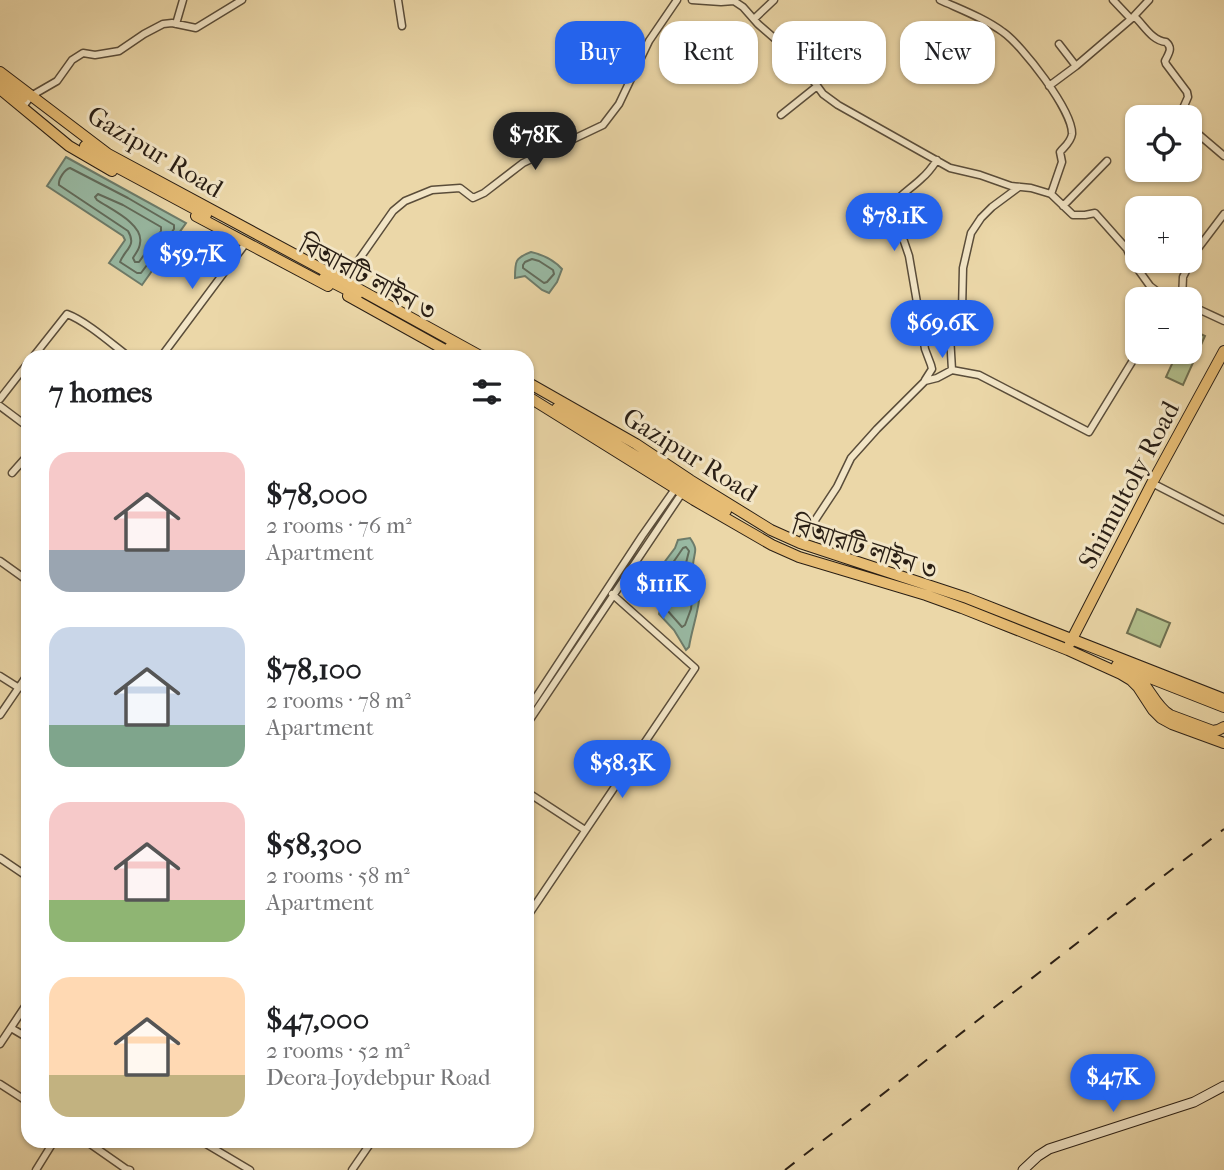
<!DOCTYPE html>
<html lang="en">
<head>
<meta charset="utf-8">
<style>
  :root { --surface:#fff; --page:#f2f2f2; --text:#202124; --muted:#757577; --accent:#2563eb }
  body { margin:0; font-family:"IM FELL French Canon","Noto Serif Bengali",serif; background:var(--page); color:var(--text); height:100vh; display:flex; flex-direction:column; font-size:26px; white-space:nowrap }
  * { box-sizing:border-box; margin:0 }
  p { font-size:23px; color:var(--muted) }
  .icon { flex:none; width:38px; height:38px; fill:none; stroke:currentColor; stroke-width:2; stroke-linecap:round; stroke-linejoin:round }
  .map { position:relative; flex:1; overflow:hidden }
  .panel { position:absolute; left:21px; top:350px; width:513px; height:798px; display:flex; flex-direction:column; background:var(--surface); border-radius:21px; box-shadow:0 2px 5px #0004 }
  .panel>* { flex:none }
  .top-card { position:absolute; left:555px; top:21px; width:564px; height:63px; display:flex; gap:14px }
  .fabs { position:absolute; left:1125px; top:105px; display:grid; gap:14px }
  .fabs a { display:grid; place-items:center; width:77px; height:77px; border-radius:14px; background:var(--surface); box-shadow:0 2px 5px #0004; font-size:35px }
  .price { position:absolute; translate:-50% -60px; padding:0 16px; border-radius:24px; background:var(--accent); color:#fff; font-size:23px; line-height:46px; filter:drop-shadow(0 2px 4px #0008) }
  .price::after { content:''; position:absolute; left:50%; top:42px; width:21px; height:16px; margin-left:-10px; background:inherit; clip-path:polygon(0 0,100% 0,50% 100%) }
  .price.on { background:#222; color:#fff }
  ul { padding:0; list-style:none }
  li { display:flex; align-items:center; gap:21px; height:175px; padding:0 28px }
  li span { display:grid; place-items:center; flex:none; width:196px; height:140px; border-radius:21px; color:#555 }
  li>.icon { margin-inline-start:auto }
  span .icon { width:84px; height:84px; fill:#fffc; stroke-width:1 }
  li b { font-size:30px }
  h2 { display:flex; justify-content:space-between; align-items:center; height:84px; padding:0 28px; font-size:30px }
  .chip { padding:0 24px; border-radius:21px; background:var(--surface); box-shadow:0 2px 5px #0004; font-size:24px; line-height:63px }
  .chip.on { background:var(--accent); color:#fff }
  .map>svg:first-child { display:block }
  .green { fill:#b2bf8c; stroke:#6e6f50; stroke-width:2 }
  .water { fill:#99baa4; stroke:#6d7c6b; stroke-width:2 }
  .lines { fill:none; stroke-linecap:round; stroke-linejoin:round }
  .shore { stroke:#626c5c; stroke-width:2 }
  .street-casing { stroke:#5a4d3a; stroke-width:9 }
  .secondary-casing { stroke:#2a1f15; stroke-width:11 }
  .primary-casing { stroke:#2a1f15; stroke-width:12 }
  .street { stroke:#f2e5c6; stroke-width:6 }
  .secondary { stroke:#f2e5c6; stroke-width:9 }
  .primary { stroke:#e6bc74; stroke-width:10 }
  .rail { stroke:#2a1f15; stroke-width:2; stroke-dasharray:12 12; stroke-linecap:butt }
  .labels { text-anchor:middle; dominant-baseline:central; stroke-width:6; stroke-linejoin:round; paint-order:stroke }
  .street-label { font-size:26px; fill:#2a1f15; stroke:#f2e5c6 }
</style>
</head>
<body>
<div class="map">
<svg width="1224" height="1170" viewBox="0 0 1224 1170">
  <rect width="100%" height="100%" fill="#ebd7a8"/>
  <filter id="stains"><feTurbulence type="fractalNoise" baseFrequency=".00286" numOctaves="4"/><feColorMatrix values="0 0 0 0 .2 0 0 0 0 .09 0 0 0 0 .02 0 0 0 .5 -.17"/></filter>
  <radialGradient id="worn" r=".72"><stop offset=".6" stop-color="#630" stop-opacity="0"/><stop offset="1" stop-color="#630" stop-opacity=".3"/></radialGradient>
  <path class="green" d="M1190 329 1205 336 1183 385 1166 377 1172 364 1168 359 1172 352H1190Z
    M1137 609 1170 623 1160 647 1127 633Z"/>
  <path class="water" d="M66 157 186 223 142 285 109 263 125 240 123 236 47 186Z
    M531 252C544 255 554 260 562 269L557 282 549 293 542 290 525 276 515 278C515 261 515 258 531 252Z
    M690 538C699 551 694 551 693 565 692 574 700 583 700 592 699 611 692 628 689 647L686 650 674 630 659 614C664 597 664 582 663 564L675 548 678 540Z"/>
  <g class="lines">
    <path class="shore" d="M70 168 128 198 174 225V229L141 273H137L120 262C125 249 137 246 128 231L59 185C58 179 65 169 70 168Z
      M98 194 123 205 161 227V231L139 262H135L133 258C135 254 140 249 140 243 144 224 110 209 97 200L95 197Z
      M532 259 539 261 553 270 554 274 547 282 544 283 523 268V265L525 262Z
      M686 547 689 551 685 567 693 590 691 609 685 625 682 627 667 610 671 584 670 567 683 548Z"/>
    <defs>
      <path id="street" d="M398 0 402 26
        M692 0 721 2 734 1 743 7 758 24 796 57 823 94 838 105 950 168 980 175 1011 186 1031 188 1051 194 1073 215H1085L1095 213 1127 249 1132 261 1150 286 1167 299
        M940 0C962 10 984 18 1003 32 1022 45 1073 111 1072 134 1071 142 1064 147 1060 152L1062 162 1051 194
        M1149 0 1134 16C1144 25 1152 41 1166 42 1173 48 1169 53 1165 61L1166 64 1187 92 1188 97 1180 115 1181 117
        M754 19 774 0
        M176 24 183 0
        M1059 44 1076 66
        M1049 86 1076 66 1131 19 1113 0
        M22 108 31 96 57 81 72 60 83 53 95 55 119 51 144 34 163 24 172 23 196 28 242 0
        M781 115 816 87
        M1190 127 1224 156
        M1063 206 1107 161
        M344 281 393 211 405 201 432 190 460 188 473 198 484 193 523 163 603 125 619 104 649 41 677 0
        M1182 299 1183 277 1196 251 1224 214
        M1190 307 1196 308 1224 321
        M33 357 67 314C86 321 112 344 129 357
        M161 357 246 243
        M952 370 950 336 962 311 963 268 971 233 981 218 992 207 1019 187
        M925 380 932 369 931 365 925 349 909 256 892 206C899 195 912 188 922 178 928 173 933 166 937 160
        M0 399 28 363
        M0 406 28 427
        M12 473 28 455
        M1152 483 1224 520
        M800 543 837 487 851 458 877 429 925 381 937 378 952 370 979 375 1089 432 1138 352
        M0 561 28 581
        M0 676 19 688
        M527 711 642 536 675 489
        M0 715 28 674
        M527 724 682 493
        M527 792 585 830
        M0 858 28 877
        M527 917 695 668 612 594
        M11 1028 28 1038
        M0 1044 28 1002
        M0 1084 28 1102
        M86 1141 126 1169 130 1170
        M201 1141 250 1170
        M36 1170 54 1141
        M352 1170 372 1141"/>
      <path id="secondary" d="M1023 1170 1038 1156 1049 1149 1194 1102 1224 1086"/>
      <path id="primary" d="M0 72 108 154 344 281 482 357
        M0 81 23 98
        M0 89 69 146 112 171
        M85 146 111 164 206 215
        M196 216 328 286
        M324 278 357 295
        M348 296 454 355
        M450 347 467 357
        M527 382 636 444 690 480 771 530 800 543 967 598 1224 699
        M527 396 694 500 772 545 799 557 926 595 962 608 1068 650 1121 674 1131 680 1138 687 1153 710 1161 718 1172 724 1224 743
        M557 408 726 511
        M1070 643 1152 483 1224 351
        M1117 665 1224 707
        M1136 675C1149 686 1155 706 1170 715L1213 731 1218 730 1224 727"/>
    </defs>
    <use href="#street" class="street-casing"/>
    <use href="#secondary" class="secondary-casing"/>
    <use href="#primary" class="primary-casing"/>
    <use href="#street" class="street"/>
    <use href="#secondary" class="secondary"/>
    <use href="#primary" class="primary"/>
    <path class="rail" d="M785 1170 1224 829"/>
  </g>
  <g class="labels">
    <g class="street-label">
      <text transform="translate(155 152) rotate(31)">Gazipur Road</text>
      <text transform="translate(368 278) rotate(28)">বিআরটি লাইন ৩</text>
      <text transform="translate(690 455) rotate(32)">Gazipur Road</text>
      <text transform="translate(1129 485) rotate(-62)">Shimultoly Road</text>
      <text transform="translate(865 548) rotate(18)">বিআরটি লাইন ৩</text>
    </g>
  </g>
  <rect width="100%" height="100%" filter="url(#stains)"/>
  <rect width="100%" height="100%" fill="url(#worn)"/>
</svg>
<div class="fabs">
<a><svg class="icon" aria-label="locate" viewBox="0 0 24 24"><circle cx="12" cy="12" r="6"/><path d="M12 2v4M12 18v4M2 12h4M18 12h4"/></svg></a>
<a>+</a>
<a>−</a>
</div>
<b class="price on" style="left:535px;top:172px">$78K</b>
<b class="price" style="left:894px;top:253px">$78.1K</b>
<b class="price" style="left:192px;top:291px">$59.7K</b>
<b class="price" style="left:942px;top:360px">$69.6K</b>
<b class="price" style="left:663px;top:621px">$111K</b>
<b class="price" style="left:622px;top:800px">$58.3K</b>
<b class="price" style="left:1113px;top:1114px">$47K</b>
<div class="top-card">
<a class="chip on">Buy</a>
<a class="chip">Rent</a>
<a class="chip">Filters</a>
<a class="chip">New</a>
</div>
<section class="panel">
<h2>7 homes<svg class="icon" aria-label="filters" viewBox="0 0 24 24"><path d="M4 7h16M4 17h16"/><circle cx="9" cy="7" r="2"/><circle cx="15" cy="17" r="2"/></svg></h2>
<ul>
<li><span style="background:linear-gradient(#f6c9c9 70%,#9aa5b1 0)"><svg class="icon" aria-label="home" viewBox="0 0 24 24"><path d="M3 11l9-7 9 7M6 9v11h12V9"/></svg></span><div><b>$78,000</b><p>2 rooms · 76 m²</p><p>Apartment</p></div></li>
<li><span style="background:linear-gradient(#c9d6e8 70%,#7fa58c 0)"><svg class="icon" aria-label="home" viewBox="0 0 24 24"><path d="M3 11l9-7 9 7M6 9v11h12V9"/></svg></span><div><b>$78,100</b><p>2 rooms · 78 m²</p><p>Apartment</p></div></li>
<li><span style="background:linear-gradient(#f6c9c9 70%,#8fb573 0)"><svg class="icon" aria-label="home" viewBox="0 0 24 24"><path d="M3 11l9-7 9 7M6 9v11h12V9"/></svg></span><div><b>$58,300</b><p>2 rooms · 58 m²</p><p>Apartment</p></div></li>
<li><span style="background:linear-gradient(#ffd9b3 70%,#c2b280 0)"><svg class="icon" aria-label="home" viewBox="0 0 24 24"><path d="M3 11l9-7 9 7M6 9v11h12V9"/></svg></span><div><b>$47,000</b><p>2 rooms · 52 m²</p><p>Deora-Joydebpur Road</p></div></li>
</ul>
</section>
</div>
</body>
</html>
